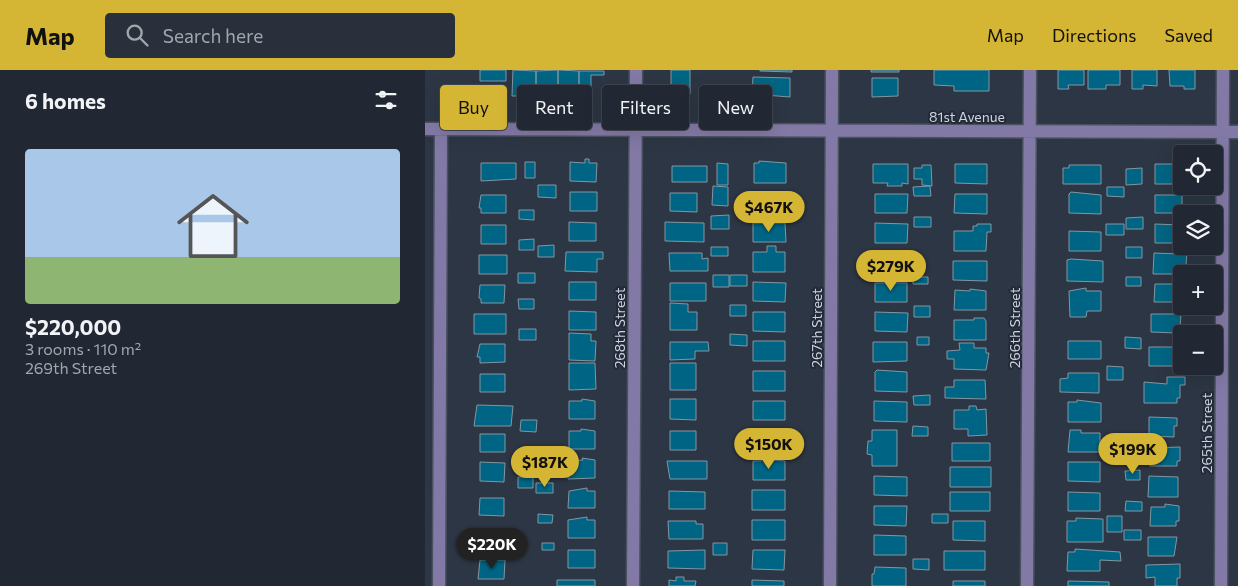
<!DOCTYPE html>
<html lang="en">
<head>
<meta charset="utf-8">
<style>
  :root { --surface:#222833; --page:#2a303b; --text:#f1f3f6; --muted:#a2a6ac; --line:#3f444e; --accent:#d5b534 }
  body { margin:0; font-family:Commissioner,sans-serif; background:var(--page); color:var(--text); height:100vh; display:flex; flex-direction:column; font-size:19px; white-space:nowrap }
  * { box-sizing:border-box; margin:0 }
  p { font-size:16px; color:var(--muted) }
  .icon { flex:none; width:28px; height:28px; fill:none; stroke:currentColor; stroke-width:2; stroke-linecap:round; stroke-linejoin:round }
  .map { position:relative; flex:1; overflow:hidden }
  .details { display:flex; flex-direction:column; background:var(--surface); width:425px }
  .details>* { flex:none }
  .hud { position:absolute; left:15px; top:15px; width:475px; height:45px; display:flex; gap:10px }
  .fabs { position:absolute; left:748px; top:75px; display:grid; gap:10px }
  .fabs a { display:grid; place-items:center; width:50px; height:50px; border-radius:5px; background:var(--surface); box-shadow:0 5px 20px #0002,0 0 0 1px var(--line); font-size:25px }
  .price { position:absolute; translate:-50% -42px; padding:0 11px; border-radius:18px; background:var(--accent); color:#111; font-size:16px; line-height:32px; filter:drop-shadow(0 1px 2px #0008) }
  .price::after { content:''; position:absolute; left:50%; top:30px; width:15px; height:11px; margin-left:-8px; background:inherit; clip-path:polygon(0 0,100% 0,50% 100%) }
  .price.selected { background:#222; color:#fff }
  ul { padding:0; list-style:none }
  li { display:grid; align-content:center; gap:10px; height:265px; padding:0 25px }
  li+li { border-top:1px solid var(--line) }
  li span { display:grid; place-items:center; height:155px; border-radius:5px; color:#555 }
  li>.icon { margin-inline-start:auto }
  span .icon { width:90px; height:90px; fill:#fffc; stroke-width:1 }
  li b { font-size:21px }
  h2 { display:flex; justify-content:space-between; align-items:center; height:60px; padding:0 25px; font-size:21px }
  .tag { padding:0 18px; border-radius:5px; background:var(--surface); box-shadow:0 5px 20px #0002,0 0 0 1px var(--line); font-size:18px; line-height:45px }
  .tag.selected { background:var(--accent); color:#111 }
  header { display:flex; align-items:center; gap:30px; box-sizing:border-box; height:70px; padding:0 25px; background:var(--accent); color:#111 }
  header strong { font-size:24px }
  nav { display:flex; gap:28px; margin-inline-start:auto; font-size:18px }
  .search { width:350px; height:45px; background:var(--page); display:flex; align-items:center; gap:12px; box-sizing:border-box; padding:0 18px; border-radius:5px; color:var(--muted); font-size:19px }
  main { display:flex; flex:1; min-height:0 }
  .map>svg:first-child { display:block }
  .building { fill:#006584; stroke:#8197a1 }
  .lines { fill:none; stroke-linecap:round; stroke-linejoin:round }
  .minor-casing { stroke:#4a5260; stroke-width:15 }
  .minor { stroke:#8379a6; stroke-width:12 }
  .labels { text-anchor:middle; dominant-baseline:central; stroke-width:4; stroke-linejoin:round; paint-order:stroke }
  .street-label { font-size:14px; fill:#ced3dd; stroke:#232b3a }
</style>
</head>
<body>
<header>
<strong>Map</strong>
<div class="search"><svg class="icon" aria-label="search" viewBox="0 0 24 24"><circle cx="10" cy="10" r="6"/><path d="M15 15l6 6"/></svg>Search here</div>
<nav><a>Map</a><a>Directions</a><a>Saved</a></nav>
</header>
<main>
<section class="details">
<h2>6 homes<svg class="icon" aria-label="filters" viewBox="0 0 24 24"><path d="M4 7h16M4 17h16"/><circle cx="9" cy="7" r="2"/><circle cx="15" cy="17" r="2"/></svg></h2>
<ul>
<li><span style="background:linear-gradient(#a9c7e8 70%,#8fb573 0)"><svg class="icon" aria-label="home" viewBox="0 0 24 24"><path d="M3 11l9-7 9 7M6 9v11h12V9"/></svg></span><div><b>$220,000</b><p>3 rooms · 110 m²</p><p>269th Street</p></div></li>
</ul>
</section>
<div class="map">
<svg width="813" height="516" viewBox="0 0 813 516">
  <rect width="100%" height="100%" fill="#2d3644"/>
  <path class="building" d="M55 0H81V11H55Z
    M88 0 111 1V26H87Z
    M133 0 154 1V26H133Z
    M133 0V26H111V1Z
    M246 0H265V24H246Z
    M335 0H367V2L335 1Z
    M446 0H474V2H446Z
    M509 0H564V21H529V16L509 15Z
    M633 0H659V15H643L644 19H633Z
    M663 0H695V15H681V19H663Z
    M707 0H732V16L718 15V19H707Z
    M744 0H770V19H759V16H745Z
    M154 1H179V5H166V26H154Z
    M328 7 365 8V27L327 24Z
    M447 8H473V26L447 27Z
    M160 89H164V93H172L171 112 145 111V92L160 93Z
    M334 91 361 93V113H329V93H334Z
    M100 92H110V108H100Z
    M56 93H91V109L56 111Z
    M292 93 303 94V115H292Z
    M448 94H483V114L477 113V116H462L463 113H448Z
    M530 94H562V114L530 113Z
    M730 94H756V114H730Z
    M497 95H506L507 116 497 115V109H489V98H497Z
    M644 95H676V114H638V98H644Z
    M247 96H282V112H247Z
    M717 98V114L701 115V99Z
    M113 115H131V128L113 127Z
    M288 116 303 117V136L287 135Z
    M505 116 506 126H489L488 117Z
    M682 117H699V127L682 126Z
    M145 122H172V141H145Z
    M646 122 676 125V144L644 143V124Z
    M245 123H272V142L245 141Z
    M329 123H361V143L329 142Z
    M450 124H483L482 143H450Z
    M530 124H562V144L529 143Z
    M56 125H81V143H56V138H54Z
    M730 125H757V143H730Z
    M94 140H109V150L94 149Z
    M304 145V159H286V146Z
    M489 147H506V157H489Z
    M718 147V159H701V148Z
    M144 152 171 153V171H144Z
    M240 152 279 153V172L240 171Z
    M328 153H360L361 172H328Z
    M450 153 483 154 482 173H450Z
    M552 154H566V162H562L561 181H529V161H548V156H552Z
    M681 154H699V165H681Z
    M730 154 755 155 754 173H730Z
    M56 155H81V174H56Z
    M644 161 676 162V181H644Z
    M109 169V180H94V170Z
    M129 175V187H113V176Z
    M342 176H351V182H360V202H328V182H342Z
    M286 177H303V186H286Z
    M701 177H717V188H701Z
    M755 181H762L761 196H756V204H728L729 183 755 184Z
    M141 182H178V189H172V202L140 201Z
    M244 183H277V189L283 188V201H245Z
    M450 183H482V203H450Z
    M54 185H82V204H54Z
    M646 189 678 191V212L642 211V190Z
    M528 191H562V211L528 210Z
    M93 203H110V213H93Z
    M288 205H304V217H288Z
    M305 205H322V216H305Z
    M488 207H503V214H488Z
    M701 207H716V216H701Z
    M144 212H171V230H144Z
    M328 212 361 213 360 232 328 231Z
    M245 213H281V231H245Z
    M450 213H482V232H450Z
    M730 214H755V232H729Z
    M55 215H80L79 233H56V229L54 228Z
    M661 218V221H676V241H662L661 247H645L644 221Z
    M545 219 561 221V240H529L530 220 545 221Z
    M93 229H109V239H94Z
    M245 233 263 234V242H272V260H245Z
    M305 235H321V246H305Z
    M489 236H505V247H489Z
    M144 241 171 242V260H144Z
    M328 242H360V262L328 261Z
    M450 242 483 243 482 262 450 261Z
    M49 244H81V264H49Z
    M726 244H756L755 257H752V263L726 262Z
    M549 248H559L561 251V270H529V250H549Z
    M94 259H111V270H94Z
    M144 263 166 264V271H171L170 291 144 290Z
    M305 264 322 265V276L305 275Z
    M492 267H504V275H492Z
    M700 267 716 268V279L700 278Z
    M328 271H360V291H328Z
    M643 271H676V289H643Z
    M245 272H283L284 281H270V289L245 290Z
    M448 272H482V291L448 292Z
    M534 273H549V278H561V283H564L561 300 529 299V289H522V281L535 280Z
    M55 274H80V292L55 293V287H52Z
    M724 277H753V290L750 289V296H724Z
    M144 293H170L171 319 144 320Z
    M245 293H271V320H245Z
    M682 296 698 297V310H682Z
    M452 300 482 302V322L450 321V302Z
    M328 301H360V321H328Z
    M643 303H674V323L635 322V309L643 308Z
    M55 304H80V322H55Z
    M742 307H760V315H755V328H752V333H719V312L742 314Z
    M529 310H560L561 329 520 328V317H529Z
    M505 325V335H489L488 326Z
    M157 329 170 331V349H144V331H157Z
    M245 329H271V350L245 349Z
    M652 330 676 333V352H643V332H652Z
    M328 331H360V350H328Z
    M449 331 482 332V352L449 351Z
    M52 335 88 336 86 356H49Z
    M544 336H551L552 340 561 339 562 365 543 366V359H529V340H544Z
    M724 347 752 348V356H749V367L724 366Z
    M96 350H112L111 362 95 361Z
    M488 356 503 357V366H487Z
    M156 359 170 361V379H144V361H156Z
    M447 360H472V396H447V385L442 384 443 371H447Z
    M645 360H656V363H675V382H643Z
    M245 361H271V380H245Z
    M328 361H360V380H328Z
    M55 364H80V382H55Z
    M700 370 716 371V381H700Z
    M527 373H565V391H527Z
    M755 377V391H752V396H725V378Z
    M157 388 170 390V408L143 409V391L158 390Z
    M336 389 360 391V410H328V391H336Z
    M242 391H282V409H245Z
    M55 392 80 393 79 412 55 411Z
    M643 392H675V412L643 411Z
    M525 397H566V417H525Z
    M715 400V410H701L700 401Z
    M449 406 482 407V426L449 425Z
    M724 406 753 407V427H723Z
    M93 407H108V418H93Z
    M111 413H128V423H111Z
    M162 418V421H170V438H143L144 421Z
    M327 420H360V440H327Z
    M244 421 280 422V439H244Z
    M525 422H565V441H525Z
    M643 422 675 423V441H643Z
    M55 428H79V446L54 445Z
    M701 431 717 432V441H700Z
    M740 434 754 436V451H751V456H725L726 437H740Z
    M449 436H482L481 456 449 455Z
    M113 444 128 445 127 453H113Z
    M507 444H523V453H507Z
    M682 446H697V462H682Z
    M162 447V450H170V468H143V450Z
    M651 448 678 449V472H642V451H651Z
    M327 450H360V470H327Z
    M243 451H271V454H278V469H244Z
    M528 451H560V471L528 470Z
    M55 460 90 462V472L79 471V479L54 478Z
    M699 460H716V470H699Z
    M449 465 481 466V485H449Z
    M723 467H752L749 486H723Z
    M117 473H129V480H117Z
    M288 473H302V485H288Z
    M650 479 695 482 696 491 675 490V501H642L643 482H650Z
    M143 480H170V498H143Z
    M280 480V499L243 498V481Z
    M328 480H360L359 500 327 499Z
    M519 481H560V500H519Z
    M488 489H504V500L488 499Z
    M55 490H80L79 509H53Z
    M755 494V508H752V516H730V507L721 508V495Z
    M450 497 481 498V516H447V504H449Z
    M251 507H259V511H271L270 516H244V510L251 511Z
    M132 510H170V516H132Z
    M327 510 359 511V516H327Z
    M528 511H560V516H528Z
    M643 511 684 512V516H643Z"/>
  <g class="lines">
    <defs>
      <path id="minor" d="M0 59 813 62
        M14 516 16 59
        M208 516 211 0
        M405 516 407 0
        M602 516 605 0
        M796 516 798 0"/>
    </defs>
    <use href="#minor" class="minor-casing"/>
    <use href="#minor" class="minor"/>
  </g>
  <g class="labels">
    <g class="street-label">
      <text x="542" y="46">81st Avenue</text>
      <text transform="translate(194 258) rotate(-90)">268th Street</text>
      <text transform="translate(391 258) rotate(-90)">267th Street</text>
      <text transform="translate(589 258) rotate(-90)">266th Street</text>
      <text transform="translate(781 363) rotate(-90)">265th Street</text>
    </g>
  </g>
</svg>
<div class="fabs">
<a><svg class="icon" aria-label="locate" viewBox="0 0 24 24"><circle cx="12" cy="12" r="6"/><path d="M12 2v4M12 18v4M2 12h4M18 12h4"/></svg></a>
<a><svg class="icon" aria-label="layers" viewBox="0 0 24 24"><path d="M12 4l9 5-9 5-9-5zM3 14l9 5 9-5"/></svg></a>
<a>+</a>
<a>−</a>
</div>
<b class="price" style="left:344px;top:163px">$467K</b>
<b class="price" style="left:466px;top:222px">$279K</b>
<b class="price" style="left:344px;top:400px">$150K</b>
<b class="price" style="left:708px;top:405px">$199K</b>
<b class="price" style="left:120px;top:418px">$187K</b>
<b class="price selected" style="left:67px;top:500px">$220K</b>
<div class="hud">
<a class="tag selected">Buy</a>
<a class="tag">Rent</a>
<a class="tag">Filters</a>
<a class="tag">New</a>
</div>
</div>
</main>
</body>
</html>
